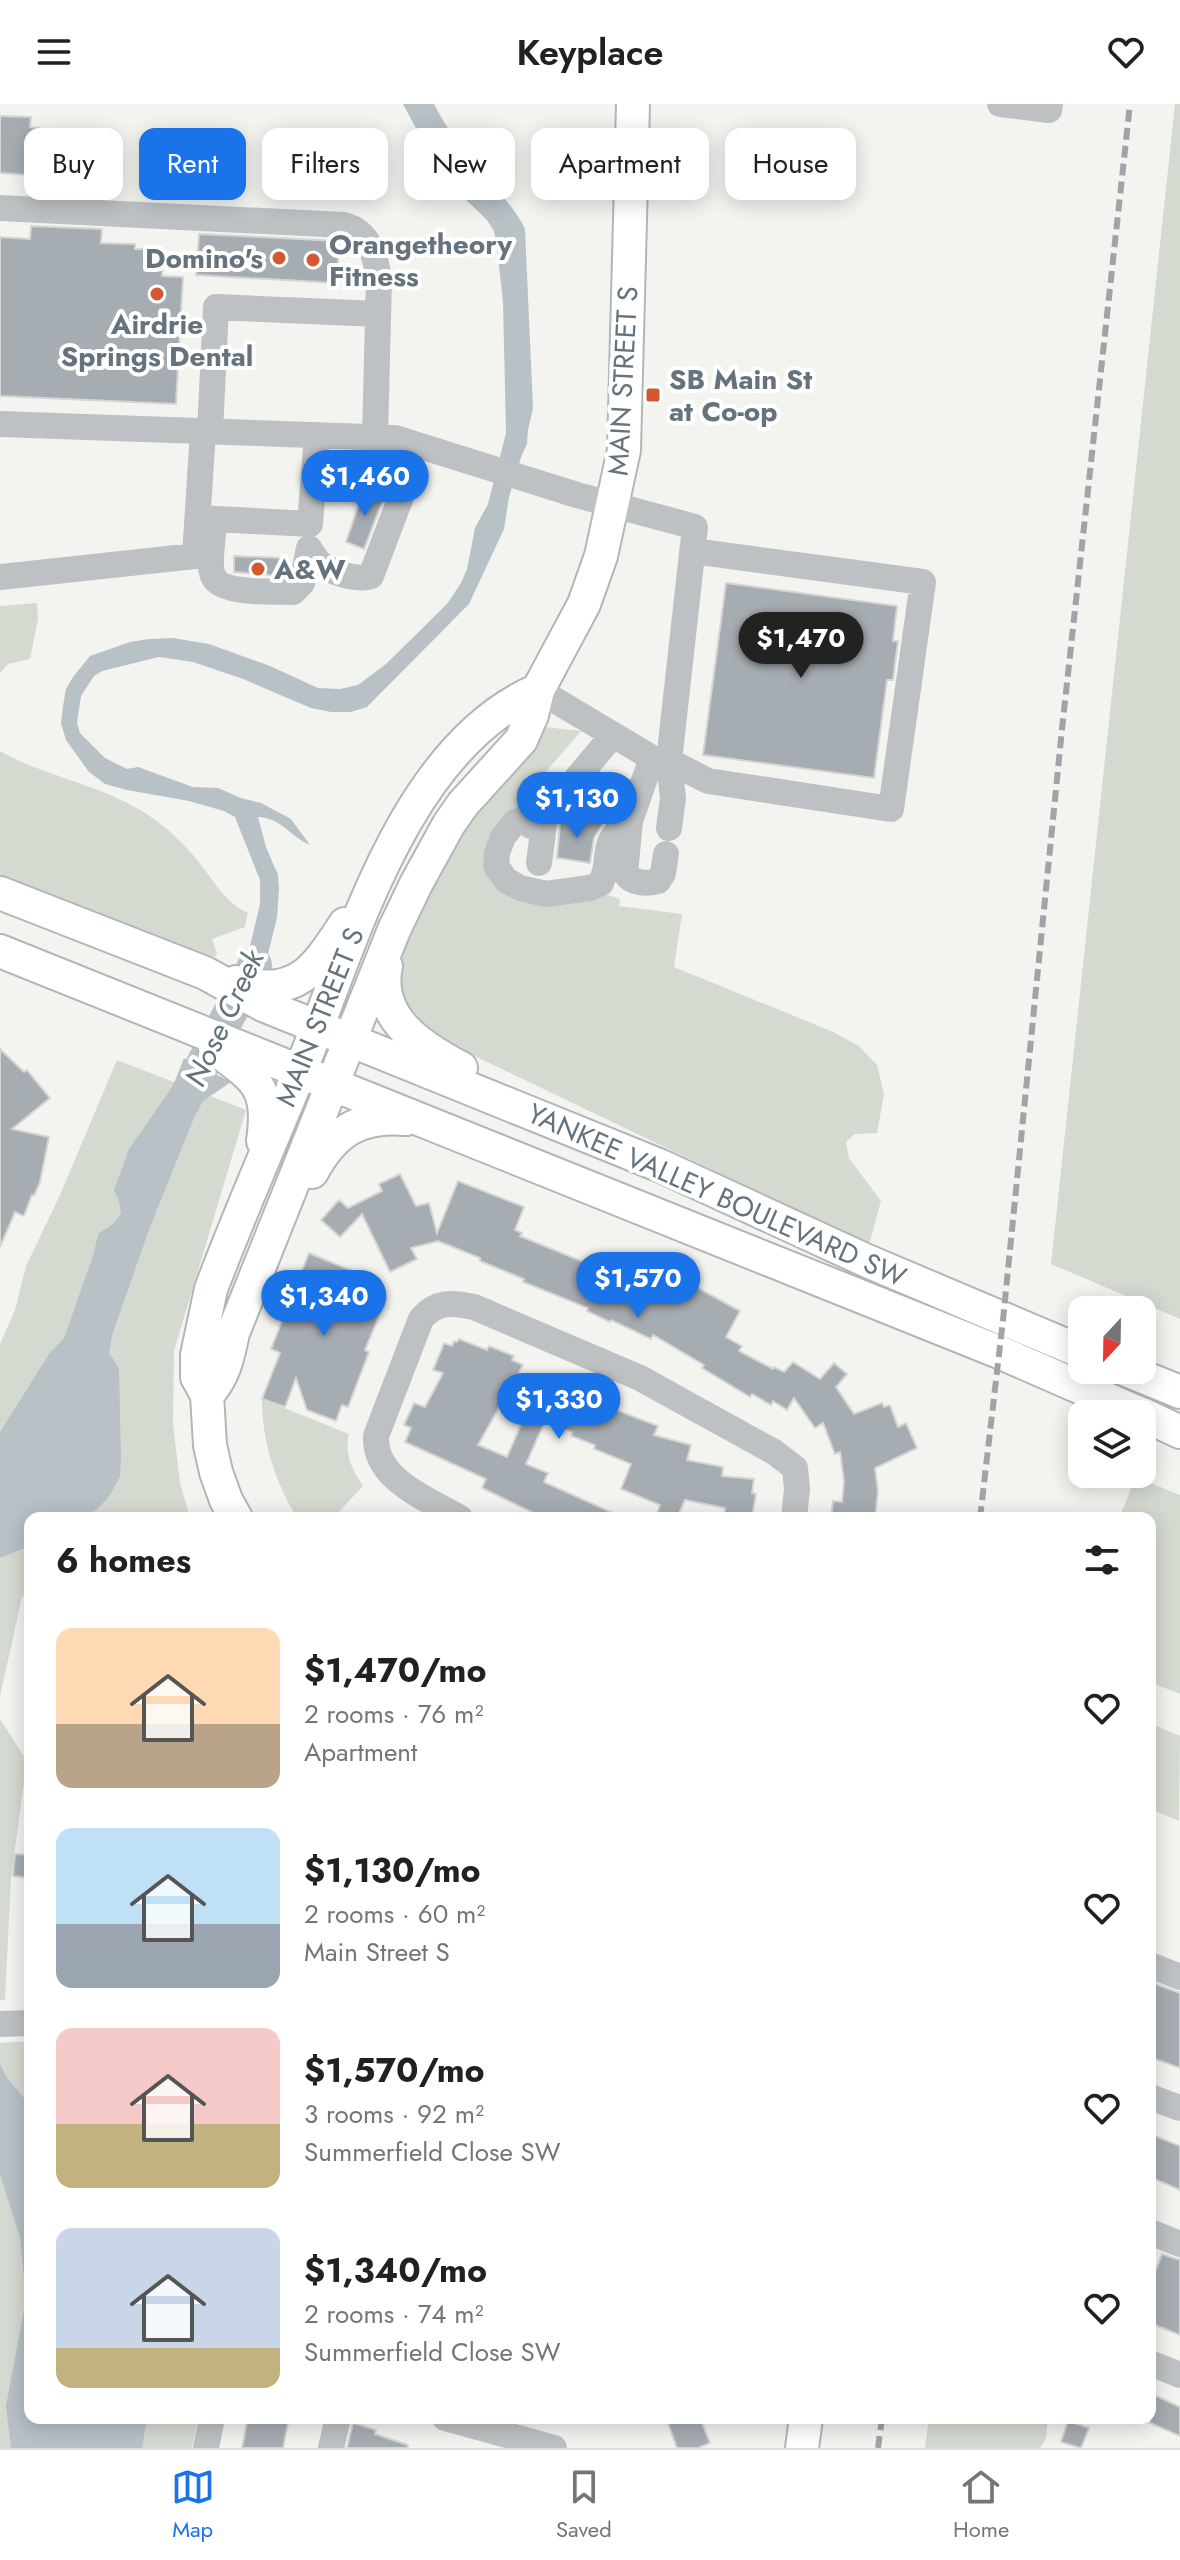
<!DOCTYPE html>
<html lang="en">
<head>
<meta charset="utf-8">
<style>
  :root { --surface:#fff; --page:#f6f6f6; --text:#202124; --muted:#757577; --line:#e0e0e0; --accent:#1a73e8 }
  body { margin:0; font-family:Jost,sans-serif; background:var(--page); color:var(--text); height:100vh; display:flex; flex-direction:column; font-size:30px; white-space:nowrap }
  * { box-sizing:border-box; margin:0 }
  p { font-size:26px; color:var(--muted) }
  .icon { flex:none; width:44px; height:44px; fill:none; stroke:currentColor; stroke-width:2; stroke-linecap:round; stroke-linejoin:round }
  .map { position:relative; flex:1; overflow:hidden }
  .sheet { position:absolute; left:24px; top:1408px; width:1132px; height:912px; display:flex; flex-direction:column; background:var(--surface); border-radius:16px; box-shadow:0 4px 20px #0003 }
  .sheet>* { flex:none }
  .banner { position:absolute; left:24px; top:24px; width:1132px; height:72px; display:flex; gap:16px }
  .needle { width:52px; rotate:202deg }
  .tools { position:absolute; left:1068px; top:1192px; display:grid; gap:16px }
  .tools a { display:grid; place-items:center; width:88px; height:88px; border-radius:16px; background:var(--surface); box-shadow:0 4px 20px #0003; font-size:40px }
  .price { position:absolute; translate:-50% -68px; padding:0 18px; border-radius:28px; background:var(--accent); color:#fff; font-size:26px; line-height:52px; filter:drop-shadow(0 2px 4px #0008) }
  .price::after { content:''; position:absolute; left:50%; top:48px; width:24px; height:18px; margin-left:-12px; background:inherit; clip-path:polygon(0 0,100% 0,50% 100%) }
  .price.current { background:#222; color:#fff }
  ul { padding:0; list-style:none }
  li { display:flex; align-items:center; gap:24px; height:200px; padding:0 32px }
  li span { display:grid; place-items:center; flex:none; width:224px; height:160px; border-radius:16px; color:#555 }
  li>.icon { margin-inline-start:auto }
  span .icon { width:96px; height:96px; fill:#fffc; stroke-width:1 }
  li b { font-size:34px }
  h2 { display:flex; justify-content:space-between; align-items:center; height:96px; padding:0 32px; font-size:34px }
  .chip { padding:0 28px; border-radius:16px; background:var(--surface); box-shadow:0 4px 20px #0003; font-size:28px; line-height:72px }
  .chip.current { background:var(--accent); color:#fff }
  header { display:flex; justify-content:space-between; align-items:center; height:104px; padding:0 32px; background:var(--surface); font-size:36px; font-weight:600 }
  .dock { display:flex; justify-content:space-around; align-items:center; height:112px; border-top:2px solid var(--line); background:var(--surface); font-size:22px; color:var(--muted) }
  .dock a { display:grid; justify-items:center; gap:4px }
  .dock .current { color:var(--accent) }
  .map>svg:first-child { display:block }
  .green { fill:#d5dad1 }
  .water { fill:#b7c1c6 }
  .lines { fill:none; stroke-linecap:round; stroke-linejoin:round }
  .river { stroke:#b7c1c6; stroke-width:34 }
  .building { fill:#a6adb2; stroke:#d5d5d3; stroke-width:2 }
  .major-casing { stroke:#b3b6b9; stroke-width:36 }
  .minor { stroke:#bdc1c4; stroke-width:26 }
  .major { stroke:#fff; stroke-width:32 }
  .rail { stroke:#9fa4a9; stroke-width:6; stroke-dasharray:12 6; stroke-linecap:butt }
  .poi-dot { fill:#d25832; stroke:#fff; stroke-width:3 }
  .labels { text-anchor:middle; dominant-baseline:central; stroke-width:8; stroke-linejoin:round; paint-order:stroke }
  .poi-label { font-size:28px; font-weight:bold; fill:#65737e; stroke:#fff; text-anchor:start }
  .street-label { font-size:28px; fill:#65737e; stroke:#fff }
  .water-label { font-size:30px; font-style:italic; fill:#61747b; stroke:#fff }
</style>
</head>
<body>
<header><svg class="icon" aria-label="menu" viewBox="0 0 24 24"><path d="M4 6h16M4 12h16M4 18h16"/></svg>Keyplace<svg class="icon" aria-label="heart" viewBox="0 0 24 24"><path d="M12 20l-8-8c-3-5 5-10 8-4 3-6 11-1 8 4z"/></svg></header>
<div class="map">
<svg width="1180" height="2344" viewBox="0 0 1180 2344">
  <rect width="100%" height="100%" fill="#f3f4f0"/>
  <path class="green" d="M1175 0H1180V1215L1051 1160Z
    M37 499 38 515 30 555 8 560 0 569V502Z
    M545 623 581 627 526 691 537 702 491 770 602 789 620 795 619 802 682 810 674 863 831 927 859 942 877 961 884 990 877 1029 855 1030 846 1038 849 1054 881 1097 869 1141 458 944 419 918 409 907 396 876 399 858 408 830 453 737Z
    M0 647C52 676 109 681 158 718 174 730 189 745 201 761 215 779 227 800 248 809L245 823 212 835 217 849 215 853 152 832 0 771Z
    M117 956 246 1006 174 1247 173 1319 180 1379 190 1414H30V1490L22 1493 0 1592V1240L15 1206 26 1162 60 1091Z
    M262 1295 349 1330C344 1351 352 1365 363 1382L333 1414H297C275 1377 262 1338 262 1295Z
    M1136 1373 1180 1391V1590L1150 1578V1414H1119Z
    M0 1615 27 1657 11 1773 5 1896H0Z
    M1152 1620 1180 1632 1179 1717 1150 1705Z
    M30 1937V2314H198L192 2344H0V1939Z
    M929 2314H1048L1046 2334 1040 2344H925Z"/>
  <path class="water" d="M403 0H434C447 25 464 48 482 69 497 87 515 103 525 125L533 304 528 326 527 340 521 353 509 393 504 425 469 500 367 603 351 608H331L311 604 243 575 193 558 159 553 102 567 94 572 81 592 77 619 80 629 105 654 127 665 138 663 193 683 218 684 241 694 261 699 291 715 310 741C291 733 280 713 258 713L266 743 278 771 279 785 277 814 264 866 245 863 260 800V776L235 713 224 707 189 697 127 686 105 680 89 668 66 636 61 619 63 602 66 585 73 573 90 552 130 538 149 535 173 534 209 540 270 562 318 584 340 585 358 581 386 560 447 500 461 479 467 465 475 424 488 400 506 329 503 198 497 144 494 127 487 116 462 92 426 43Z
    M184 954 231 978 200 999 150 1123 112 1231 109 1249 119 1264 121 1356 120 1372 115 1382 108 1394 96 1406 81 1414H30V1442L0 1454V1328L49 1250 64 1234 94 1149 98 1130 113 1120 121 1110 119 1097 114 1086 129 1045 173 982Z
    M0 1960 7 1974 30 2001V2314H147L142 2344H11L6 2302 26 2195 20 2133 0 2071Z"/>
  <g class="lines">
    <path class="river" d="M181 1002 255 861"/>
  </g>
  <path class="building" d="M0 12 31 13 30 23 39 24 37 62 28 61V71L0 69Z
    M31 122 102 125 101 139 135 140V145H163L162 172 183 173 176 300 0 292V133L30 135Z
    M199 130 339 137 337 179 196 171Z
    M364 385 381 390 384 393 364 445 346 438Z
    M234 452 282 454V472L234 468Z
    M726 479 897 502 893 537H898L893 576H887L874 674 703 651Z
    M564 714 603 719 594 734 590 759 557 754 560 719Z
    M0 945 24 968 27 966 50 994 12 1025 49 1033 40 1078 34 1092 32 1091 24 1112 15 1108 0 1143Z
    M400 1070 416 1102 429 1099 437 1129 458 1077 524 1103 515 1126 522 1129 520 1132 591 1161 590 1164 643 1188 645 1185 673 1199 684 1179 686 1180 687 1178 740 1207 726 1233 742 1242 739 1247 773 1265 774 1263 784 1268 793 1258 820 1275 834 1259 847 1270 836 1283 854 1310 882 1299 884 1303 890 1301 898 1323 906 1319 917 1344 875 1364 878 1387 875 1414H831L833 1397 842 1398 844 1377 840 1348 835 1350 823 1319 815 1324 794 1294 787 1306 773 1297 771 1301 752 1290 750 1293 702 1264 704 1261 653 1231 651 1235 611 1216 610 1218 587 1207 588 1204 523 1178 524 1175 480 1157V1154L438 1137 411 1144 417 1155 390 1168 362 1110 340 1133 321 1116 339 1096 348 1104 382 1087 379 1080Z
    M309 1149 381 1179 369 1203 381 1207 365 1246 369 1248 348 1303 342 1301 336 1317 307 1306 296 1274 285 1303 262 1295 280 1249 271 1245Z
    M459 1235 487 1246 489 1242 514 1252 512 1256 523 1261 478 1341 507 1353 543 1270 555 1275 556 1272 581 1282 580 1286 618 1300 616 1306 658 1322 654 1331 691 1341 687 1356 723 1363 722 1372 754 1375 752 1389 756 1390 752 1414H724L725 1404 685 1396 677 1414 657 1409 660 1401 621 1385 631 1360 594 1345 595 1341 571 1332 572 1328 545 1317 526 1360 548 1369 544 1378 624 1414H544L482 1384 486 1375 405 1338 411 1324 404 1321 414 1299 425 1303 443 1269 433 1266 444 1239 452 1242 454 1237 457 1238Z
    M15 1750 30 1751V1774L13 1772Z
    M1150 1878 1180 1889V1964L1150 1953Z
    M1150 2030 1180 2042V2086L1150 2073Z
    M1162 2150 1180 2156V2231L1150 2219V2166L1155 2168Z
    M1150 2289 1180 2303V2332L1150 2319Z
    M252 2314H289L283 2344H242L247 2317 251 2318Z
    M666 2314H700L710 2339 698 2344H677Z
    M1068 2317 1089 2324 1081 2344 1061 2338Z
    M353 2319 376 2326 375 2330 408 2341 407 2344H347Z"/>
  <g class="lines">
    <defs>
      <path id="major" d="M0 789 205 869 263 901 661 1062 865 1156 1082 1248
        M0 847 999 1248 1141 1310
        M386 862C375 914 421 943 461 964
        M236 878C297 894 314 867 345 820
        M215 945C256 975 271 983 263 1037
        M312 1068C334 1027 360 1011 406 1015
        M1126 1266 1180 1288
        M207 1291C224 1273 228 1253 233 1229L394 826 416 780 449 720 463 700 521 636 532 611 538 586 584 500 601 452 624 346 633 0
        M1142 1310 1180 1328
        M236 1414 226 1396 216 1368 210 1341 207 1291 197 1273V1251L211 1185C240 1108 274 1032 305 955 354 832 406 643 538 586
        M802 2344 806 2314"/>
    </defs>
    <use href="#major" class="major-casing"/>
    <path class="minor" d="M1000 0 1049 6 1050 0
      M0 104 344 121C370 128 375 151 379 175L375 333
      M0 320 395 334 577 391 695 423 669 657 652 654 538 586
      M210 328 216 203 378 210
      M198 414 310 420 317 332
      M213 427C213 440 208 460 213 472 221 491 275 487 293 488L302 479 309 444
      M309 444C313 450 316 456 321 460 332 469 358 477 371 472L401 393C397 378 388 373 373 372
      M0 473 195 452 203 327
      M652 654 630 717 625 769C632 780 647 780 658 777L663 769 666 750
      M669 657 708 677 891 705 923 478 693 447
      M570 682 639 690
      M545 712 515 718 503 733 497 749 496 762 506 776 520 784 546 790 590 784 601 779C614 749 597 740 630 717
      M531 722 545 712 613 631
      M669 724 673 694 669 657
      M539 759 545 712
      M460 1414C428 1395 374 1376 376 1332L421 1215C436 1197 452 1198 474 1203L640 1274 774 1348 795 1364 797 1385 794 1414
      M1150 1861 1180 1873
      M0 1920 30 1919
      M1150 1993 1180 2004
      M1150 2128 1180 2140
      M1150 2259 1180 2271
      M445 2314 554 2344
      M206 2344 212 2314
      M331 2344 338 2314"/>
    <use href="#major" class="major"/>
    <path class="rail" d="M980 1414 1003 1216 1062 625 1130 0
      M878 2344 882 2314"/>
  </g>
  <g class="poi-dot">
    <circle cx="279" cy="154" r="8"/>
    <circle cx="313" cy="156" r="8"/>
    <circle cx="157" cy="190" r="8"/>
    <rect x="645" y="283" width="16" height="16" rx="4"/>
    <circle cx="258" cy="465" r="8"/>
  </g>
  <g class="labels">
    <g class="poi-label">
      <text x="329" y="140">Orangetheory<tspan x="329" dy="32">Fitness</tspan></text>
      <text x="263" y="154" text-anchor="end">Domino's</text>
      <text x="157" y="220" text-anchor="middle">Airdrie<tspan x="157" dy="32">Springs Dental</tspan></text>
      <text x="669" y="275">SB Main St<tspan x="669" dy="32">at Co-op</tspan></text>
      <text x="274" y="465">A&amp;W</text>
    </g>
    <g class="street-label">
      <text transform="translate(623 277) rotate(-87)">MAIN STREET S</text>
      <text transform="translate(320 913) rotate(-68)">MAIN STREET S</text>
      <text transform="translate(717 1091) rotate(24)">YANKEE VALLEY BOULEVARD SW</text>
    </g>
    <g class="water-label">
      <text transform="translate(224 914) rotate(-65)">Nose Creek</text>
    </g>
  </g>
</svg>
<div class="tools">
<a><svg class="needle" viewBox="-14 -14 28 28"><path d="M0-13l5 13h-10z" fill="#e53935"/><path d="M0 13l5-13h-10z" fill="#757577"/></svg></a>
<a><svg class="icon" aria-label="layers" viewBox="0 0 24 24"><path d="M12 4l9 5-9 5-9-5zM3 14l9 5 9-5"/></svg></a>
</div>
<b class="price" style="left:365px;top:414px">$1,460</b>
<b class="price current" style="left:801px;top:576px">$1,470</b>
<b class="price" style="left:577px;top:736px">$1,130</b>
<b class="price" style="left:638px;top:1216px">$1,570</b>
<b class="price" style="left:324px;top:1234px">$1,340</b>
<b class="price" style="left:559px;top:1337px">$1,330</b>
<div class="banner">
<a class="chip">Buy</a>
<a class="chip current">Rent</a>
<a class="chip">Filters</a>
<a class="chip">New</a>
<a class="chip">Apartment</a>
<a class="chip">House</a>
</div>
<section class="sheet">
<h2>6 homes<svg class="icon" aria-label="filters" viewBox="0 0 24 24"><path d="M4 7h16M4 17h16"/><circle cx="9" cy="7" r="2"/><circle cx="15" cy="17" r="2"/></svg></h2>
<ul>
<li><span style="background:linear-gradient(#ffd9b3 60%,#b9a48a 0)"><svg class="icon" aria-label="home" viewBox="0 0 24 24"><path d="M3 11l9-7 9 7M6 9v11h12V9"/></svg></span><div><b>$1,470/mo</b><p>2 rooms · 76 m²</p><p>Apartment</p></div><svg class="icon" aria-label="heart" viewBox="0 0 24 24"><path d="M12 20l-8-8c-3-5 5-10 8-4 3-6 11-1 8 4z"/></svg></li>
<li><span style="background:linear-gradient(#bfe0f5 60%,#9aa5b1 0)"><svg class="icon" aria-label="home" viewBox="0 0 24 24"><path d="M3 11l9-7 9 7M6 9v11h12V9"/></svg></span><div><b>$1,130/mo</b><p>2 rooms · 60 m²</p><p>Main Street S</p></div><svg class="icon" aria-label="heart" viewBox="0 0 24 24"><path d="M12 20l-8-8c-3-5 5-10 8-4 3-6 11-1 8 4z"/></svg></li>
<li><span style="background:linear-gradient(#f6c9c9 60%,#c2b280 0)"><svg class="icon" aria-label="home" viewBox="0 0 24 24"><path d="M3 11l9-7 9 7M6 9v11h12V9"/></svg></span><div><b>$1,570/mo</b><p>3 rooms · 92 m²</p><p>Summerfield Close SW</p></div><svg class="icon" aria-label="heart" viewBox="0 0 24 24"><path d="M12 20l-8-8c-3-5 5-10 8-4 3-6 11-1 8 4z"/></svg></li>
<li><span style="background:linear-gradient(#c9d6e8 75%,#c2b280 0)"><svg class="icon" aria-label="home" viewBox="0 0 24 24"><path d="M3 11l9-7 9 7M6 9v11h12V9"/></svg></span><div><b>$1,340/mo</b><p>2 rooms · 74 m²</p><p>Summerfield Close SW</p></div><svg class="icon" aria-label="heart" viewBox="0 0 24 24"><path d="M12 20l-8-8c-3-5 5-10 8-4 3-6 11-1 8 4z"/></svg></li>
</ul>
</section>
</div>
<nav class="dock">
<a class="current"><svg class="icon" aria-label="map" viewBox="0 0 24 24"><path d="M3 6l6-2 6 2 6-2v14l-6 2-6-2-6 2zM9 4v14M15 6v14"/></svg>Map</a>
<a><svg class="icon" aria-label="saved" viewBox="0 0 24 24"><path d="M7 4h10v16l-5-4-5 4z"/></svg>Saved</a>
<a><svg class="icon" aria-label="home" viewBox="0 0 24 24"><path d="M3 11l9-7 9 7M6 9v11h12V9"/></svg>Home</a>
</nav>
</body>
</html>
